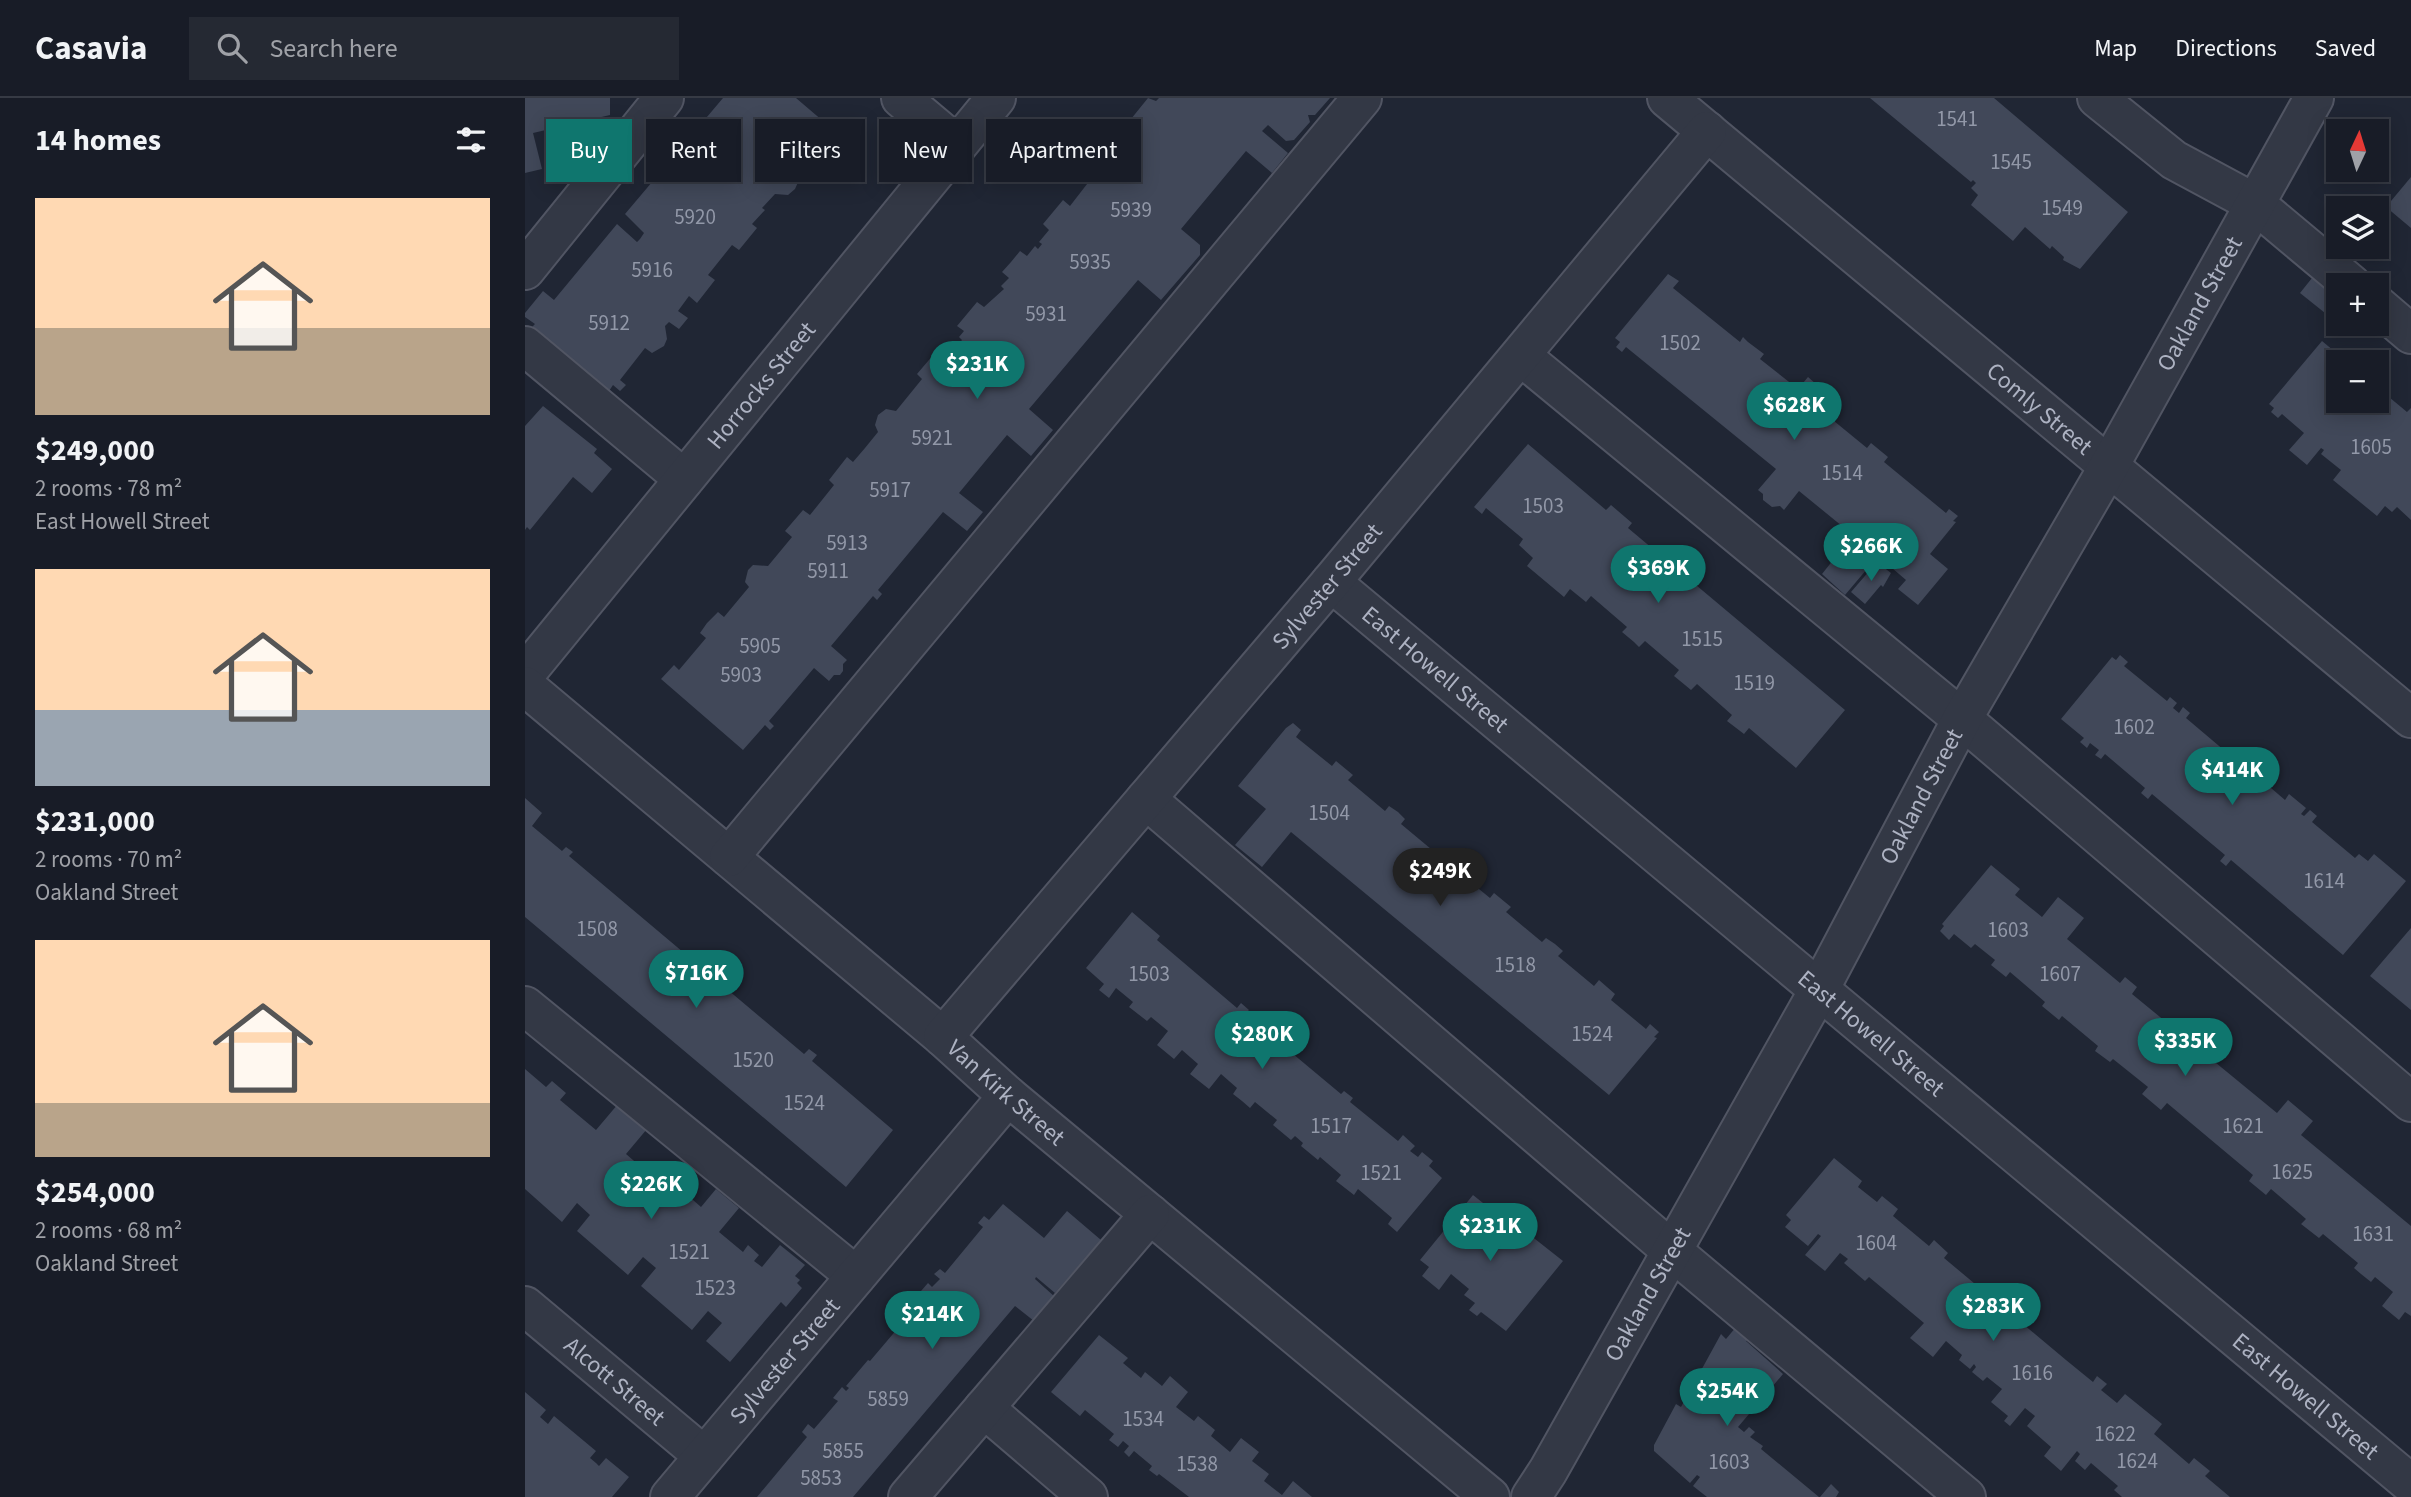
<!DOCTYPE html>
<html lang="en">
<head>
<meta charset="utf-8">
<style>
  :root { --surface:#181c27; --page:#252933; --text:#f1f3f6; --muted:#9fa1a7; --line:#363a44; --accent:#0f766e }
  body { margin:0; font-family:"Source Sans 3",sans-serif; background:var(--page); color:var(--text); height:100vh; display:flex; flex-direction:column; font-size:26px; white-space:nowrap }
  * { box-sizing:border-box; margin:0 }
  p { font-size:23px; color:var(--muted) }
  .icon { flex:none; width:38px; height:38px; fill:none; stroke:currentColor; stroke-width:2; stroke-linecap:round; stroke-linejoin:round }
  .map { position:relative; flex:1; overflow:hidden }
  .details { display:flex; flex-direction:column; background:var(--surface); width:525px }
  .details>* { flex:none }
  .top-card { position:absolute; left:21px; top:21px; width:665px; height:63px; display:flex; gap:14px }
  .needle { width:46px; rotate:4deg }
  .buttons { position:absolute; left:1801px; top:21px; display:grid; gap:14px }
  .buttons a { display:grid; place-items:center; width:63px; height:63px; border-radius:0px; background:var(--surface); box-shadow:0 4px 18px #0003,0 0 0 2px var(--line); font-size:35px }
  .price { position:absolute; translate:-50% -60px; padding:0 16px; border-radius:24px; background:var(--accent); color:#fff; font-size:23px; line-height:46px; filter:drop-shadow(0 2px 4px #0008) }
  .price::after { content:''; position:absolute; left:50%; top:42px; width:21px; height:16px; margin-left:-10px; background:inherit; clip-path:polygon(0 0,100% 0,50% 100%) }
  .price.active { background:#222; color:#fff }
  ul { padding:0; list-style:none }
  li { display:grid; align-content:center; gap:14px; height:371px; padding:0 35px }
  li span { display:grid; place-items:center; height:217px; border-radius:0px; color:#555 }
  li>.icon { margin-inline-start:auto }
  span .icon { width:126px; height:126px; fill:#fffc; stroke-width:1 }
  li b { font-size:30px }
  h2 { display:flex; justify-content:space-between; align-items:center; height:84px; padding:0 35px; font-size:30px }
  .pill { padding:0 24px; border-radius:0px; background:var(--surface); box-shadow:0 4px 18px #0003,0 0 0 2px var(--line); font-size:24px; line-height:63px }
  .pill.active { background:var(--accent); color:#fff }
  header { display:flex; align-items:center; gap:42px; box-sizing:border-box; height:98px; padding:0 35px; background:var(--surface); border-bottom:2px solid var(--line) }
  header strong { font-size:33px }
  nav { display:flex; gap:38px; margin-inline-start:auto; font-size:24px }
  .search { width:490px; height:63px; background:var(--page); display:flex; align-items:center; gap:18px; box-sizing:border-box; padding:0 24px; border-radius:0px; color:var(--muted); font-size:26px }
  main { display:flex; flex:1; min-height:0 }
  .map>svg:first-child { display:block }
  .building { fill:#414859 }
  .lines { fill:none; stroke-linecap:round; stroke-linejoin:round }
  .minor-casing { stroke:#515563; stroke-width:42 }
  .minor { stroke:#333845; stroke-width:38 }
  .labels { text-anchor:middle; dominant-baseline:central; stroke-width:7; stroke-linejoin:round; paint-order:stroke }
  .number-label { font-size:21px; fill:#9298a8 }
  .street-label { font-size:24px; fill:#adb2c2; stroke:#191d29 }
</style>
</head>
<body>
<header>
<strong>Casavia</strong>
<div class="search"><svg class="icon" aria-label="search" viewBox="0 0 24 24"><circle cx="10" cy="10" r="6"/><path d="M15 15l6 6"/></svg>Search here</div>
<nav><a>Map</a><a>Directions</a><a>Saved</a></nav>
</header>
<main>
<section class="details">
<h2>14 homes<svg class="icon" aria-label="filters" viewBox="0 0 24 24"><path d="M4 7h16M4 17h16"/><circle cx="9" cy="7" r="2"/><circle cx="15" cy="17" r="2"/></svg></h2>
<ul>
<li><span style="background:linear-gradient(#ffd9b3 60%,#b9a48a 0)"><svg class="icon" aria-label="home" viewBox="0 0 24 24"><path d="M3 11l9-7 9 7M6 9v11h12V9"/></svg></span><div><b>$249,000</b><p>2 rooms · 78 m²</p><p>East Howell Street</p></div></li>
<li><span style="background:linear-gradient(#ffd9b3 65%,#9aa5b1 0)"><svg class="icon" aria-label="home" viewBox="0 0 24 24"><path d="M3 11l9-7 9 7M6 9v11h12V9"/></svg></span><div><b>$231,000</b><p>2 rooms · 70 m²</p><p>Oakland Street</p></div></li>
<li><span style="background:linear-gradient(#ffd9b3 75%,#b9a48a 0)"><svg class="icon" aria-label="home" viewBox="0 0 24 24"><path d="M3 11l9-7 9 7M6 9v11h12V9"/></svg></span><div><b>$254,000</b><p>2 rooms · 68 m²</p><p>Oakland Street</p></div></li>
</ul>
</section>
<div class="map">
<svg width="1886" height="1399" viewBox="0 0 1886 1399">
  <rect width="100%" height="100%" fill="#202634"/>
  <path class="building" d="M0 0H85V17L8 35 17 71 0 75Z
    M198 0H271L312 35 300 49 294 44 270 72 274 82 270 91 263 97 250 96 237 110 240 112 227 126 232 130 214 152 207 147 183 177 190 182 172 205 164 198 153 213 163 220 154 231 144 224 140 228 142 241 139 248 127 255 120 250 95 282 101 287 95 293 88 287 84 293 7 229 10 226 0 219V215L18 193 29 202 92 126 112 144 115 141 119 135 100 116Z
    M623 0 631 3 634 0H805L790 17H783L785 24 769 42 761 43 743 27 737 33 763 55 747 75 721 53 656 131 675 147V157L636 202 613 182 504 311 528 332 506 358 482 337 434 395 458 414 442 433 418 414 353 492 357 496 352 502 348 498 306 548 322 562 318 566V573L315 577H309L304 583 289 570 244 623 249 628 245 632 240 627 218 652 136 581 149 567 154 572 181 540 175 535 182 525 193 514 199 519 224 489 220 484 223 472 228 467 243 468 267 439 260 433 278 412 285 417 309 387 304 382 322 359 328 364 340 350 353 334 350 327 353 317 361 311 371 313 397 281 392 276 409 256 415 261 424 250 428 253 431 249 437 242 434 239 439 233 432 228 452 204 459 209 479 191 476 188 484 180 477 174 486 164 495 153 502 158 510 148 513 151 517 146 514 144 524 132 518 126 538 102 545 108 569 77 568 61 578 54 588 55 612 26 606 21Z
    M1345 0H1469L1603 114 1555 171 1538 162 1539 159 1527 148 1525 151 1500 129 1488 143 1446 107 1453 97 1446 90 1451 85 1448 82 1446 84Z
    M1886 79V130L1861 109Z
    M1791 175 1813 199 1800 215 1775 195Z
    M1143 176 1154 183 1148 190 1215 244 1218 239 1223 244 1239 256 1235 261 1273 291 1283 279 1300 294 1293 302 1302 309 1298 314 1342 350 1346 345 1363 359 1359 364 1421 415 1424 411 1433 418 1428 423 1431 424 1405 456 1423 471 1393 507 1373 491 1381 482 1353 458 1320 497 1297 476 1328 437 1274 393 1259 412 1255 408 1247 409 1238 402V396L1233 392 1251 371 1101 249 1097 254 1091 249 1095 244 1090 240Z
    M1797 243 1821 263 1826 257 1834 264H1813V303H1852V289L1882 314 1886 310V422L1872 409 1867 414 1860 408 1852 418 1808 382 1816 372 1796 356 1799 352 1796 350 1782 367 1764 352 1779 335 1757 316 1753 320 1746 314 1749 310 1744 306Z
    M18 308 72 351 69 355 87 371 67 395 48 379 5 432 2 429 0 432V328Z
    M1003 346 1081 412 1086 407 1107 425 1103 430 1320 612 1271 670 1224 630 1219 636 1202 623 1207 617 1172 586 1166 592 1160 587 1149 578 1154 572 1120 543 1114 549 1109 544 1097 534 1102 529 1066 498 1061 504 1045 491 1039 499 1002 468 1008 460 994 447 998 441 961 410 957 416 949 409Z
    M1352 464 1366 475 1358 489 1356 487 1340 506 1326 494Z
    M1595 557 1603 564 1599 568 1642 603 1645 599 1652 605 1648 610 1654 615 1658 609 1665 615 1661 620 1713 664 1717 666 1721 660 1729 666 1725 672 1760 702 1764 696 1781 710 1776 716 1779 718 1785 712 1792 718 1787 724 1830 760 1834 756 1843 763 1849 756 1881 783 1818 857 1706 762 1701 768 1695 763 1700 757 1627 696 1623 701 1616 695 1620 690 1580 656 1576 661 1570 657 1574 652 1565 645 1562 650 1555 644 1559 640 1536 621 1587 559 1591 562Z
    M768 625 776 632 771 639 807 668 811 663 828 677 823 682 860 713 864 708 873 714 880 721 876 726 912 756 916 751 931 764 927 769 965 800 969 795 986 809 981 814 1017 844 1021 840 1030 846 1038 853 1033 858 1069 888 1074 882 1090 896 1086 902 1121 931 1125 926 1134 934 1129 939 1132 940 1084 997 766 734 737 769 710 747 741 711 713 688 761 630Z
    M0 700 17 715 7 728 37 753 41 749 48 754 44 758 279 956 284 951 292 957 287 963 368 1032 321 1089 0 819Z
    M1466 767 1495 791 1490 797 1517 819 1533 799 1559 820 1542 841 1595 885 1600 879 1612 889 1607 896 1752 1015 1763 1002 1788 1023 1776 1037 1886 1128V1218L1880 1214 1874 1222 1857 1208 1868 1194 1850 1179 1846 1184 1836 1176 1829 1170 1833 1165 1798 1136 1794 1140 1776 1126 1781 1121 1746 1091 1741 1097 1724 1083 1728 1077 1642 1005 1636 1012 1617 996 1623 989 1588 961 1585 964 1570 953 1573 948 1537 918 1534 922 1517 908 1520 904 1485 874 1481 879 1466 867 1470 862 1450 846 1446 850 1429 836 1424 842 1415 833 1419 828 1417 826Z
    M607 814 635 838 632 842 712 910 716 905 724 912 720 916 816 996 819 993 828 1000 825 1004 873 1043 878 1037 890 1048 885 1053 893 1059 897 1054 908 1063 904 1068 917 1080 872 1134 863 1126 867 1120 833 1091 829 1097 811 1083 816 1077 795 1059 793 1062 776 1048 778 1045 770 1038 766 1042 748 1027 752 1022 730 1004 725 1010 717 1003 708 996 712 990 696 976 684 991 665 976 673 966 657 952 649 961 632 947 643 933 626 919 622 923 604 909 608 904 591 890 584 900 574 892 579 886 561 870Z
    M1886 830V912L1845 878Z
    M0 971 21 989 27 983 41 995 35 1002 71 1032 93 1006 122 1031 101 1056 137 1087 143 1080 176 1109 191 1091 214 1110 194 1134 218 1154 223 1147 234 1157 229 1163 237 1169 255 1147 280 1167 270 1178 275 1182 272 1185 277 1190 261 1209 256 1204 205 1264 181 1243 197 1225 183 1213 167 1232 116 1188 131 1170 118 1159 103 1177 52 1133 65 1117 52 1105 37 1124 0 1091Z
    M1309 1060 1337 1083 1333 1089 1352 1104 1357 1098 1373 1111 1368 1118 1404 1148 1409 1142 1423 1155 1419 1160 1541 1262 1568 1284 1572 1278 1582 1286 1576 1292 1592 1305 1600 1296 1637 1326 1629 1336 1664 1366 1669 1360 1685 1373 1680 1378 1705 1399H1597L1589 1392 1593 1388 1566 1365 1560 1372 1550 1363 1555 1356 1552 1353 1536 1373 1519 1358 1526 1349 1502 1328 1510 1318 1500 1310 1485 1328 1479 1323 1483 1318 1466 1304 1477 1291 1462 1279 1458 1283 1447 1274 1451 1269 1449 1266 1445 1271 1434 1262 1437 1257 1421 1243 1408 1259 1385 1240 1399 1225 1344 1179 1340 1183 1319 1165 1323 1161 1315 1155 1300 1173 1280 1157 1296 1138 1293 1136 1283 1148 1260 1129 1266 1122 1261 1117Z
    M948 1097 1002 1140 1005 1137 1038 1163 981 1233 956 1214 952 1218 944 1212 950 1205 939 1197 944 1191 926 1176 914 1192 897 1178 904 1169 895 1162Z
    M478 1106 519 1140 542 1113 576 1142 530 1195 511 1179 510 1181 530 1199 509 1223 490 1208 328 1399H232L282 1339 277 1334 283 1326 289 1331 313 1303 308 1300 317 1289 321 1293 324 1290 321 1288 343 1262 345 1263 401 1197 396 1193 403 1185 407 1189 415 1181 409 1176 415 1171 420 1175 458 1129 453 1125 459 1118 464 1122Z
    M1211 1229 1224 1240 1221 1243 1258 1276 1213 1329 1219 1334 1224 1329 1230 1334 1225 1339 1238 1348 1236 1351 1294 1399H1182L1168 1388 1175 1379 1172 1377 1165 1385 1129 1353V1347L1151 1306 1156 1309 1196 1236 1201 1241Z
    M574 1237 603 1260 598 1265 616 1280 620 1274 637 1288 645 1278 663 1294 651 1309 669 1323 673 1318 690 1332 686 1338 705 1354 716 1340 734 1354 727 1363 744 1376 739 1383 757 1397 768 1383 787 1399H664L634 1376 632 1378 624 1372 627 1368 609 1353 604 1359 599 1354 604 1348 598 1343 593 1349 584 1342 589 1336 560 1312 555 1318 526 1294Z
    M0 1294 21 1312 15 1319 23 1326 29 1318 71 1353 65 1360 71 1365 74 1368 81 1360 104 1379 87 1399H0Z
    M1306 1386 1314 1394 1311 1399H1295Z"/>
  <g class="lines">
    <defs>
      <g id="minor">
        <path d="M376 0 432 47"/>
        <path id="s1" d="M1142 0 1886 620"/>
        <path d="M1572 0 1649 62 1729 105 1827 187"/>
        <path d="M0 172 139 0"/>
        <path d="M1852 207 1886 236"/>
        <path d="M0 248 159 381"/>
        <path d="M996 258 1437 621 1886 1004"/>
        <path id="s2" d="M806 484 1886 1386"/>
        <path id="s3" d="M0 576 471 0"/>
        <path id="s4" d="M0 588 418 939 483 998 965 1399"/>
        <path d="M621 701 1147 1153 1441 1399"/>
        <path d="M204 759 837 0"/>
        <path d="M0 908 331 1178"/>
        <path id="s5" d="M418 939 806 484 1182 33"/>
        <path id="s6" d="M0 1208 179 1358"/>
        <path d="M459 1310 563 1399"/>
        <path id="s7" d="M145 1399 483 998"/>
        <path d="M383 1399 625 1116"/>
        <path id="s8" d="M1006 1399 1023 1373 1294 892 1437 621 1584 368 1789 0"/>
      </g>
    </defs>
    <use href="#minor" class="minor-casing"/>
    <use href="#minor" class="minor"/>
  </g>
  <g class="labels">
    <g class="number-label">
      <text x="1432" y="21">1541</text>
      <text x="1486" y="64">1545</text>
      <text x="1537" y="110">1549</text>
      <text x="606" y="112">5939</text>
      <text x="170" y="119">5920</text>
      <text x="565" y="164">5935</text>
      <text x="127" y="172">5916</text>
      <text x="521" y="216">5931</text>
      <text x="84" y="225">5912</text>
      <text x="1155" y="245">1502</text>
      <text x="407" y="340">5921</text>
      <text x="1846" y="349">1605</text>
      <text x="1317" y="375">1514</text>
      <text x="365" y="392">5917</text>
      <text x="1018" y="408">1503</text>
      <text x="322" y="445">5913</text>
      <text x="303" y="473">5911</text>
      <text x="1177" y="541">1515</text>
      <text x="235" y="548">5905</text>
      <text x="216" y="577">5903</text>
      <text x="1229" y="585">1519</text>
      <text x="1609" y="629">1602</text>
      <text x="804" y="715">1504</text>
      <text x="1799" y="783">1614</text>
      <text x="72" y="831">1508</text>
      <text x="1483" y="832">1603</text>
      <text x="990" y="867">1518</text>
      <text x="624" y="876">1503</text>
      <text x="1535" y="876">1607</text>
      <text x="1067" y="936">1524</text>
      <text x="228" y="962">1520</text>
      <text x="279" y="1005">1524</text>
      <text x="806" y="1028">1517</text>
      <text x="1718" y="1028">1621</text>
      <text x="1767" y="1074">1625</text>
      <text x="856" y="1075">1521</text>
      <text x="1848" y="1136">1631</text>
      <text x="1351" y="1145">1604</text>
      <text x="164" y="1154">1521</text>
      <text x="190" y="1190">1523</text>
      <text x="1507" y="1275">1616</text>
      <text x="363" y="1301">5859</text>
      <text x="618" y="1321">1534</text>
      <text x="1590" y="1336">1622</text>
      <text x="318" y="1353">5855</text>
      <text x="1612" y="1363">1624</text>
      <text x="1204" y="1364">1603</text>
      <text x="672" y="1366">1538</text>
      <text x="296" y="1380">5853</text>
    </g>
    <g class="street-label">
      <text stroke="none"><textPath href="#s8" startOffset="1368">Oakland Street</textPath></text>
      <text stroke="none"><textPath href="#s3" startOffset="373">Horrocks Street</textPath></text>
      <text stroke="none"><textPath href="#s1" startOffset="485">Comly Street</textPath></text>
      <text stroke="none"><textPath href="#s5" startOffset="592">Sylvester Street</textPath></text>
      <text stroke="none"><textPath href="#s2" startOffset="136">East Howell Street</textPath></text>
      <text stroke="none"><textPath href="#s8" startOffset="802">Oakland Street</textPath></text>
      <text stroke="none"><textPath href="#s2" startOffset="704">East Howell Street</textPath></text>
      <text stroke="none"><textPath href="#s4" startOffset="630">Van Kirk Street</textPath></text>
      <text stroke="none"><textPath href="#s8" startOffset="234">Oakland Street</textPath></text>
      <text stroke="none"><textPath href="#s7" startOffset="178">Sylvester Street</textPath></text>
      <text stroke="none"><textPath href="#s6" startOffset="117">Alcott Street</textPath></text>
      <text stroke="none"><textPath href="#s2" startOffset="1270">East Howell Street</textPath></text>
    </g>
  </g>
</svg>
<div class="buttons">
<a><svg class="needle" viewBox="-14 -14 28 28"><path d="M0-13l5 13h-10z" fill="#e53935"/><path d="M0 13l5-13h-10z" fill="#9fa1a7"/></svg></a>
<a><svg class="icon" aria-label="layers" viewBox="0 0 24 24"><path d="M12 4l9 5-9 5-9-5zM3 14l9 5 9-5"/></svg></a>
<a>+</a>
<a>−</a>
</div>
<b class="price" style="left:452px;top:303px">$231K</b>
<b class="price" style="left:1269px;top:344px">$628K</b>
<b class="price" style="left:1346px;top:485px">$266K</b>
<b class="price" style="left:1133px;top:507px">$369K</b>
<b class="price" style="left:1707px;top:709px">$414K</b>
<b class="price active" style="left:915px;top:810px">$249K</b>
<b class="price" style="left:171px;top:912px">$716K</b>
<b class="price" style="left:737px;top:973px">$280K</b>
<b class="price" style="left:1660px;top:980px">$335K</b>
<b class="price" style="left:126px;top:1123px">$226K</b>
<b class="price" style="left:965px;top:1165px">$231K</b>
<b class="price" style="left:1468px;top:1245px">$283K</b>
<b class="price" style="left:407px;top:1253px">$214K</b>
<b class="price" style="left:1202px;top:1330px">$254K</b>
<div class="top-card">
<a class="pill active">Buy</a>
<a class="pill">Rent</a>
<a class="pill">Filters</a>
<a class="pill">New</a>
<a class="pill">Apartment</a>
</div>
</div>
</main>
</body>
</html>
